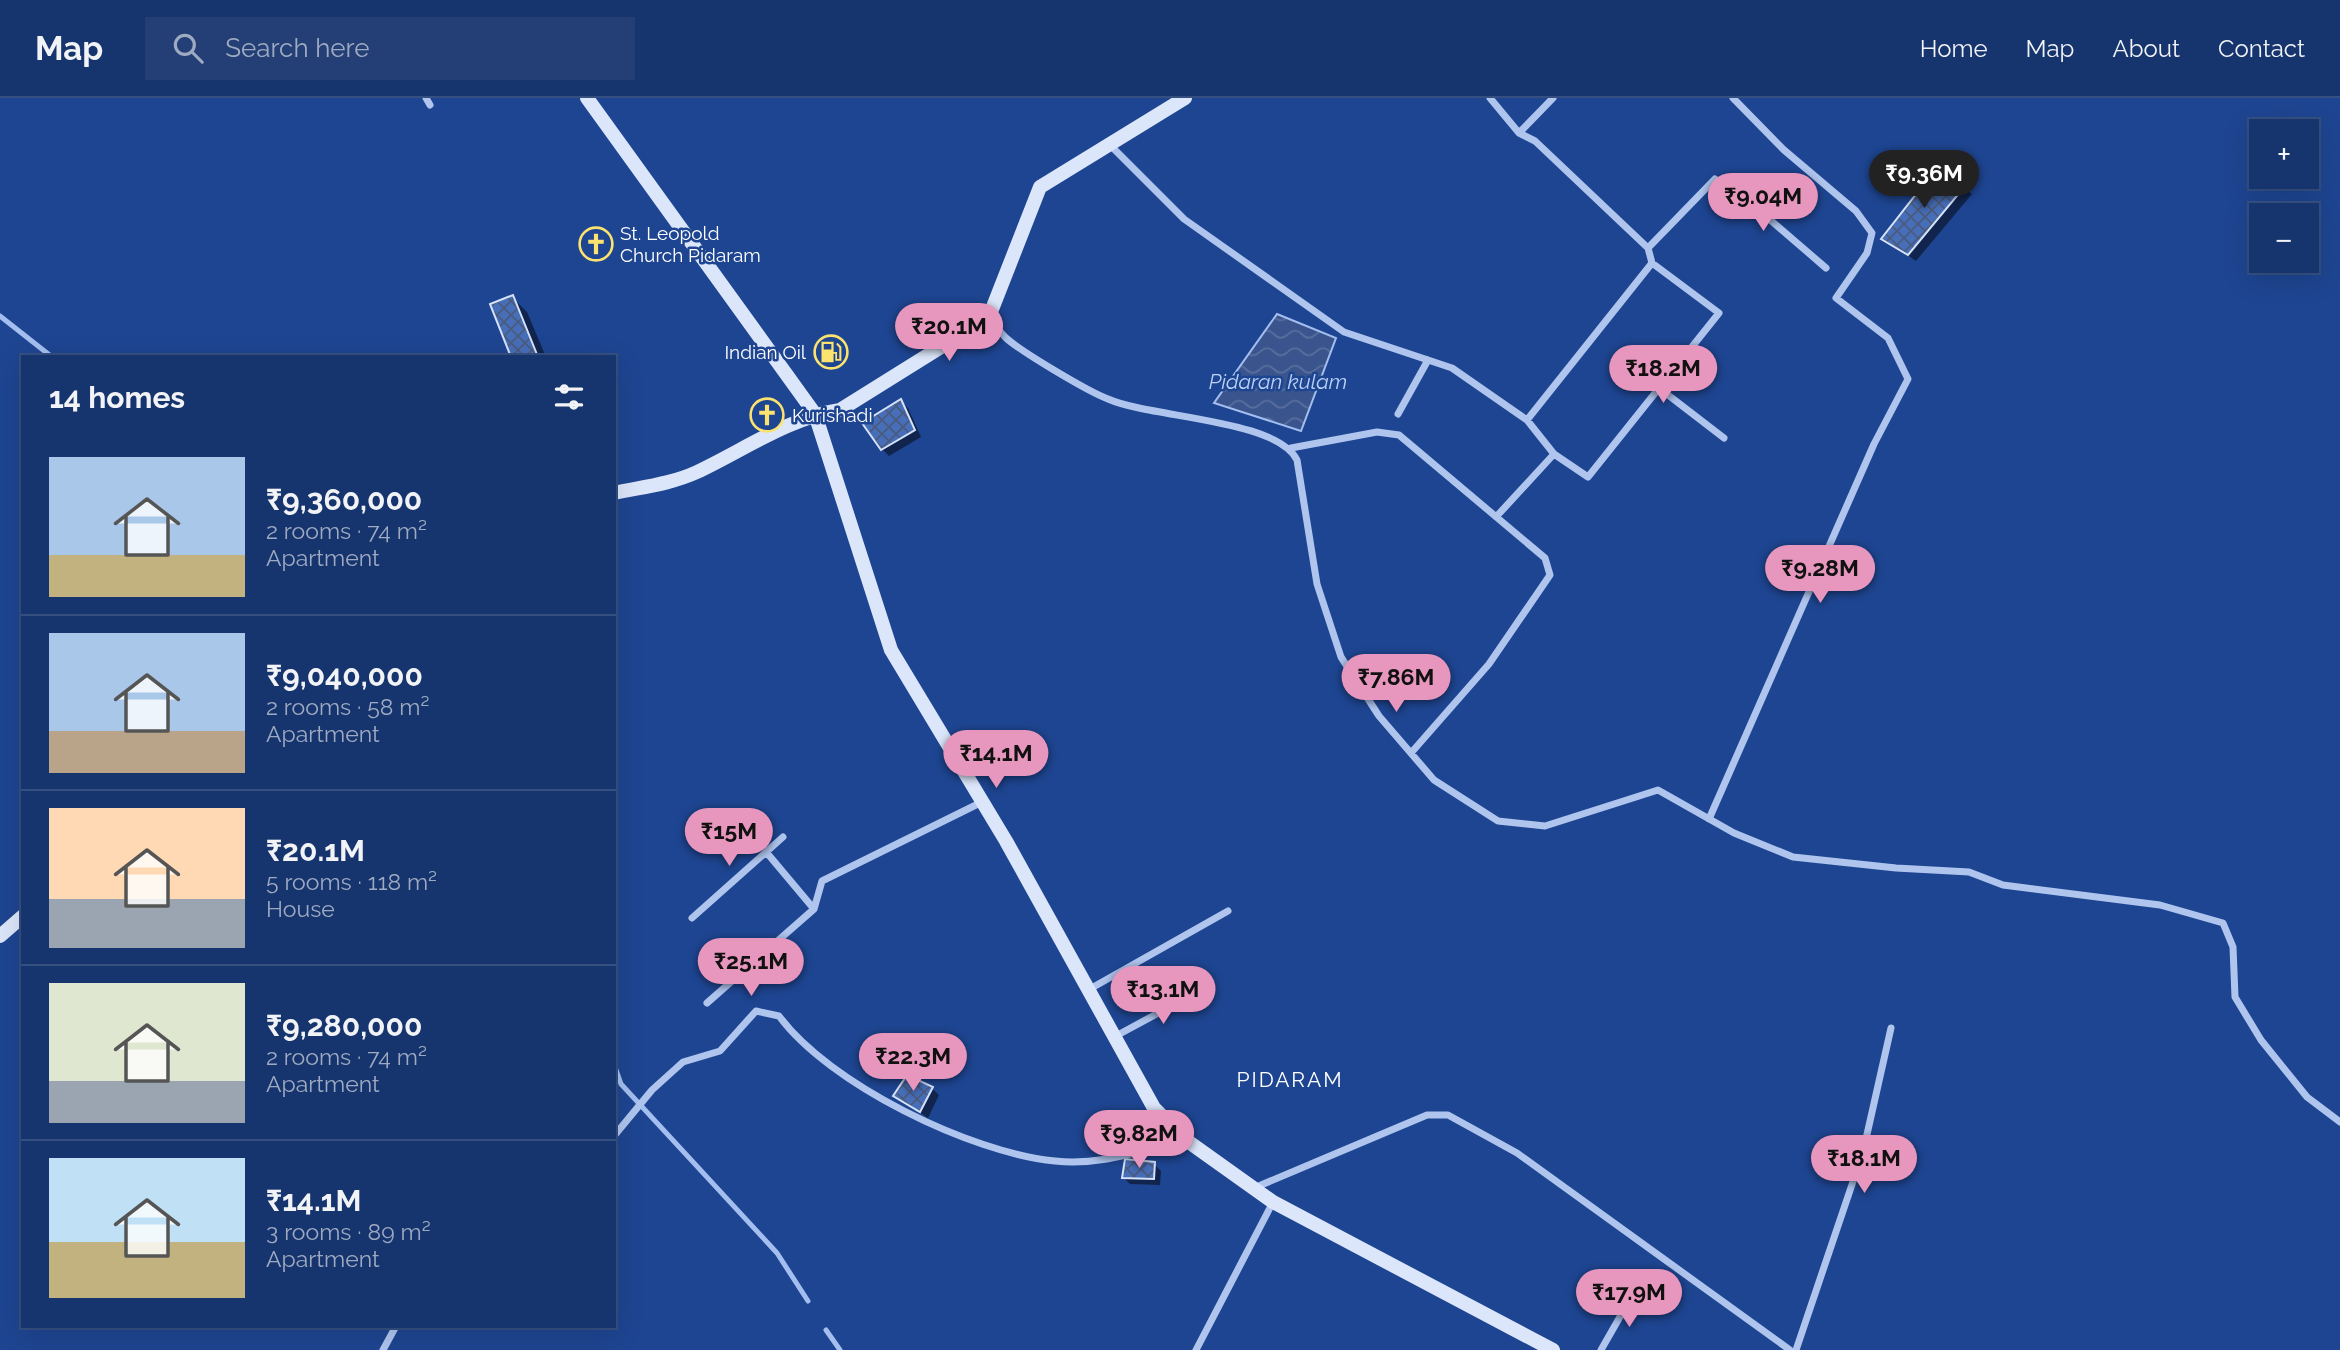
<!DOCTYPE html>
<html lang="en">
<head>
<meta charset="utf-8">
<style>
  :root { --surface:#16346d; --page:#233f75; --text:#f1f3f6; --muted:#9eaac2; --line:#354f80; --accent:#e797bd }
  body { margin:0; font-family:Raleway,sans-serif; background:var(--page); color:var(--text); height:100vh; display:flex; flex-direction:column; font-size:26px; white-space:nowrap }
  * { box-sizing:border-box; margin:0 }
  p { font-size:23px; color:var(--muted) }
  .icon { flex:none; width:38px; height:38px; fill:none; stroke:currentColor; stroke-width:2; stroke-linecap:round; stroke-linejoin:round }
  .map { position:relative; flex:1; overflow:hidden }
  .drawer { position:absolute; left:21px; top:257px; width:595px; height:973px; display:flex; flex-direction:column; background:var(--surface); border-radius:0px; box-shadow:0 7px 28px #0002,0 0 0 2px var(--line) }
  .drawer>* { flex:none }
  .buttons { position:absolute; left:2249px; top:21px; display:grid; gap:14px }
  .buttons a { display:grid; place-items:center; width:70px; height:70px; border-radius:0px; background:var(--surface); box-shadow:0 7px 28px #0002,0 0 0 2px var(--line); font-size:35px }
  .price { position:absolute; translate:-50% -60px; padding:0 16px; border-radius:24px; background:var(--accent); color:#111; font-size:23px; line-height:46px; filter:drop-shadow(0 2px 4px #0008) }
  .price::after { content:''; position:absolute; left:50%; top:42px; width:21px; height:16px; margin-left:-10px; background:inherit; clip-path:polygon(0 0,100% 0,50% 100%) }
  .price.selected { background:#222; color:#fff }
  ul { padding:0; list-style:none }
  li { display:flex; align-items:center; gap:21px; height:175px; padding:0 28px }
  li+li { border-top:2px solid var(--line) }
  li span { display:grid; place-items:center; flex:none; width:196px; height:140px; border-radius:0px; color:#555 }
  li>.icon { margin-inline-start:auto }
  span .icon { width:84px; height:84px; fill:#fffc; stroke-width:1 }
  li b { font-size:30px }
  h2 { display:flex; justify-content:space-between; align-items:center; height:84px; padding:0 28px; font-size:30px }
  header { display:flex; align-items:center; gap:42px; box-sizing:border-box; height:98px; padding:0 35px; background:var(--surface); border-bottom:2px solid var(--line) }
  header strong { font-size:33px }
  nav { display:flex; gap:38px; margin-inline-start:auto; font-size:24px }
  .search { width:490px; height:63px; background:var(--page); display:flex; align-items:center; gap:18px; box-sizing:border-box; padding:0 24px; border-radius:0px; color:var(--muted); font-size:26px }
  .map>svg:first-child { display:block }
  .water { fill:url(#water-waves); stroke:#a3beef; stroke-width:2 }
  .shadow { fill:#0007 }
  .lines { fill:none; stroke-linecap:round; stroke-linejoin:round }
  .stream { stroke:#a3beef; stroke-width:5 }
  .building { fill:url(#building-cross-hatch); stroke:#d5e2fa; stroke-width:2 }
  .street { stroke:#afc5ee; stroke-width:7 }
  .secondary { stroke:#dce6fa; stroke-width:14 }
  .labels { text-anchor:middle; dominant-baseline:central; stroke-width:5; stroke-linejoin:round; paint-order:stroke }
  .poi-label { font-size:19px; fill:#fff; stroke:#1e4591; text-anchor:start }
  .water-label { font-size:21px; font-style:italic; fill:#bbd0f5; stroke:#1e4591 }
  .neighbourhood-label { font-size:21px; letter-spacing:2px; fill:#fff; stroke:#1e4591 }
</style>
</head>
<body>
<header>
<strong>Map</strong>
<div class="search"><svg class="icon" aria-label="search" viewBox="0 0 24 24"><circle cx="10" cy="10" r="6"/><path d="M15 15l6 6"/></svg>Search here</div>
<nav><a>Home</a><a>Map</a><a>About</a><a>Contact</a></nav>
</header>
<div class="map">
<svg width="2340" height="1252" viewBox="0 0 2340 1252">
  <defs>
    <pattern id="water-waves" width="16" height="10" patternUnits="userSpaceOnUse" patternTransform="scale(1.75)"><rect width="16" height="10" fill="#3a558d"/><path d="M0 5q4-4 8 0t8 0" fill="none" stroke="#586e9e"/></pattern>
    <pattern id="building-cross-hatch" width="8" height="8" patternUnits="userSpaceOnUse" patternTransform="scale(1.75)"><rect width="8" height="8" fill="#476eb9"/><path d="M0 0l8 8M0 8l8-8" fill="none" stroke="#4a5b7d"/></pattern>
  </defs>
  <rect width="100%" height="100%" fill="#1e4591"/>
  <path class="water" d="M1277 216 1336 240 1301 333 1214 305Z"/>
  <path class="shadow" d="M1939 69 1972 96 1916 163 1883 140Z
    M512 199 527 214 546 259H513Z
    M901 303 908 310 921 339 889 358 882 351Z
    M932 990 939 997 928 1020 895 997Z
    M1154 1066 1161 1073 1160 1087 1130 1086 1123 1079Z"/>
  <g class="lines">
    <path class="stream" d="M0 218 52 259
      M614 966 621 986 777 1155 808 1203
      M826 1232 840 1252"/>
  </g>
  <path class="building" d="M1939 67 1966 87 1908 157 1881 141Z
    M513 197 538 259H511L490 206Z
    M901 301 915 332 881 352 862 325Z
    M907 977 933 989 920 1014 893 998Z
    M1125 1061 1155 1064 1154 1081 1122 1080Z"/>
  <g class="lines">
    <path class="street" d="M426 0 430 7
      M1519 35 1553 0
      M1110 47 1184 121 1344 234 1452 270 1527 322 1652 165 1648 150 1535 43 1519 35 1490 0
      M1648 150 1715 81 1760 113 1826 170
      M989 219C994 226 1000 234 1006 240 1022 254 1087 293 1108 301 1151 320 1277 321 1297 362L1317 486 1341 559 1379 618 1434 682 1498 723 1545 728 1658 692 1734 735 1793 759 1896 770 1969 774 2003 787 2160 807 2223 825 2233 849 2235 899 2261 942 2307 999 2340 1024
      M1659 290 1724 340
      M1398 316 1428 262
      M1527 322 1554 356 1588 379 1719 215 1652 165
      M1291 350 1377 334 1399 337 1545 460 1550 477 1489 566 1411 655
      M1496 419 1554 356
      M1709 721 1874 346 1908 281 1888 240 1836 200 1867 155 1872 135 1856 113 1784 52 1733 0
      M767 755 814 811
      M692 820 783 739
      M1088 892 1228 813
      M707 905 814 811 822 783 982 704
      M1114 939 1199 893
      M614 1038 652 992 683 964 720 953 756 913 779 918C829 986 971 1055 1055 1063 1103 1068 1140 1052 1185 1042
      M1254 1090 1427 1017H1448L1517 1055 1790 1252
      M383 1252 396 1228
      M1196 1252 1273 1104
      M1601 1252 1633 1196
      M1796 1252 1863 1054 1891 930"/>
    <path class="secondary" d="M587 0 815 316 891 552 1006 743 1154 1010 1186 1042 1273 1104 1553 1252
      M614 395C642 389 671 386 697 374 744 352 788 320 840 312L989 219 1040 89 1185 0
      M0 838 23 818"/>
  </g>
  <defs>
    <symbol id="church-ring" viewBox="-11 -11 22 22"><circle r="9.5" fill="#1e4591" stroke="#fce26f" stroke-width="1.5"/><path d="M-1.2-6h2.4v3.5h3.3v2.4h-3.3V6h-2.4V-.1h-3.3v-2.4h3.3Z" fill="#fce26f"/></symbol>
    <symbol id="fuel-ring" viewBox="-11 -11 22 22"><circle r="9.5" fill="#1e4591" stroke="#fce26f" stroke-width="1.5"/><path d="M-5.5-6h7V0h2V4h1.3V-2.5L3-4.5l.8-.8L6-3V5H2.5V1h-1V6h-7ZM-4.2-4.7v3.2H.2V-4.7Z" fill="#fce26f"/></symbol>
  </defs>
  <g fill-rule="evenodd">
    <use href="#church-ring" x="577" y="127" width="38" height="38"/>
    <use href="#fuel-ring" x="812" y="235" width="38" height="38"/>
    <use href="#church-ring" x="748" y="298" width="38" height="38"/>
  </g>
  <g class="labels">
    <g class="poi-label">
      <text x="620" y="135">St. Leopold<tspan x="620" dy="22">Church Pidaram</tspan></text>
      <text x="806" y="254" text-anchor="end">Indian Oil</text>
      <text x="792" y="317">Kurishadi</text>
    </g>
    <g class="water-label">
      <text x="1278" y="283">Pidaran kulam</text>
    </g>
    <g class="neighbourhood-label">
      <text x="1290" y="981">PIDARAM</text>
    </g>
  </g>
</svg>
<div class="buttons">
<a>+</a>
<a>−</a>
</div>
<b class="price selected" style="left:1924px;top:112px">₹9.36M</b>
<b class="price" style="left:1763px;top:135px">₹9.04M</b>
<b class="price" style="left:949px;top:265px">₹20.1M</b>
<b class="price" style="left:1663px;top:307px">₹18.2M</b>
<b class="price" style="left:1820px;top:507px">₹9.28M</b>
<b class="price" style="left:1396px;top:616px">₹7.86M</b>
<b class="price" style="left:996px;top:692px">₹14.1M</b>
<b class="price" style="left:729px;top:770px">₹15M</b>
<b class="price" style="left:751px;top:900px">₹25.1M</b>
<b class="price" style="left:1163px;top:928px">₹13.1M</b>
<b class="price" style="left:913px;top:995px">₹22.3M</b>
<b class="price" style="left:1139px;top:1072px">₹9.82M</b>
<b class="price" style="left:1864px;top:1097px">₹18.1M</b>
<b class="price" style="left:1629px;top:1231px">₹17.9M</b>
<section class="drawer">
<h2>14 homes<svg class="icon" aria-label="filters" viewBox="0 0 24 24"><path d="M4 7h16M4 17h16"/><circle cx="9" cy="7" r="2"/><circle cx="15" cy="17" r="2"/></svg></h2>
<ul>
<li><span style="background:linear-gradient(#a9c7e8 70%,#c2b280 0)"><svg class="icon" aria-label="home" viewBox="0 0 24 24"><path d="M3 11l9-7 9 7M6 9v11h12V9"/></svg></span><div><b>₹9,360,000</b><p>2 rooms · 74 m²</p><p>Apartment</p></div></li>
<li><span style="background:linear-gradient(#a9c7e8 70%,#b9a48a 0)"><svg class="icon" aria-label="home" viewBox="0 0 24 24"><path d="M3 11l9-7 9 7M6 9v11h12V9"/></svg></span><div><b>₹9,040,000</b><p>2 rooms · 58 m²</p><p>Apartment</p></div></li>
<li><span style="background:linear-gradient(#ffd9b3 65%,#9aa5b1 0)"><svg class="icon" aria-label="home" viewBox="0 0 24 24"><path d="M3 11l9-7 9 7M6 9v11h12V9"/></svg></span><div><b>₹20.1M</b><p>5 rooms · 118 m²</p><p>House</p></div></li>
<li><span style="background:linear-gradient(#dfe7d0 70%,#9aa5b1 0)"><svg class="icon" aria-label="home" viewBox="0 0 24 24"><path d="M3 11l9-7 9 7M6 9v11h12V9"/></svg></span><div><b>₹9,280,000</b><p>2 rooms · 74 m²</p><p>Apartment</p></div></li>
<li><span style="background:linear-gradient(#bfe0f5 60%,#c2b280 0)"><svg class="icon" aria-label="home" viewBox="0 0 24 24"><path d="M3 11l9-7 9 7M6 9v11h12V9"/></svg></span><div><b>₹14.1M</b><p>3 rooms · 89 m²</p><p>Apartment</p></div></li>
</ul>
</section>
</div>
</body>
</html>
